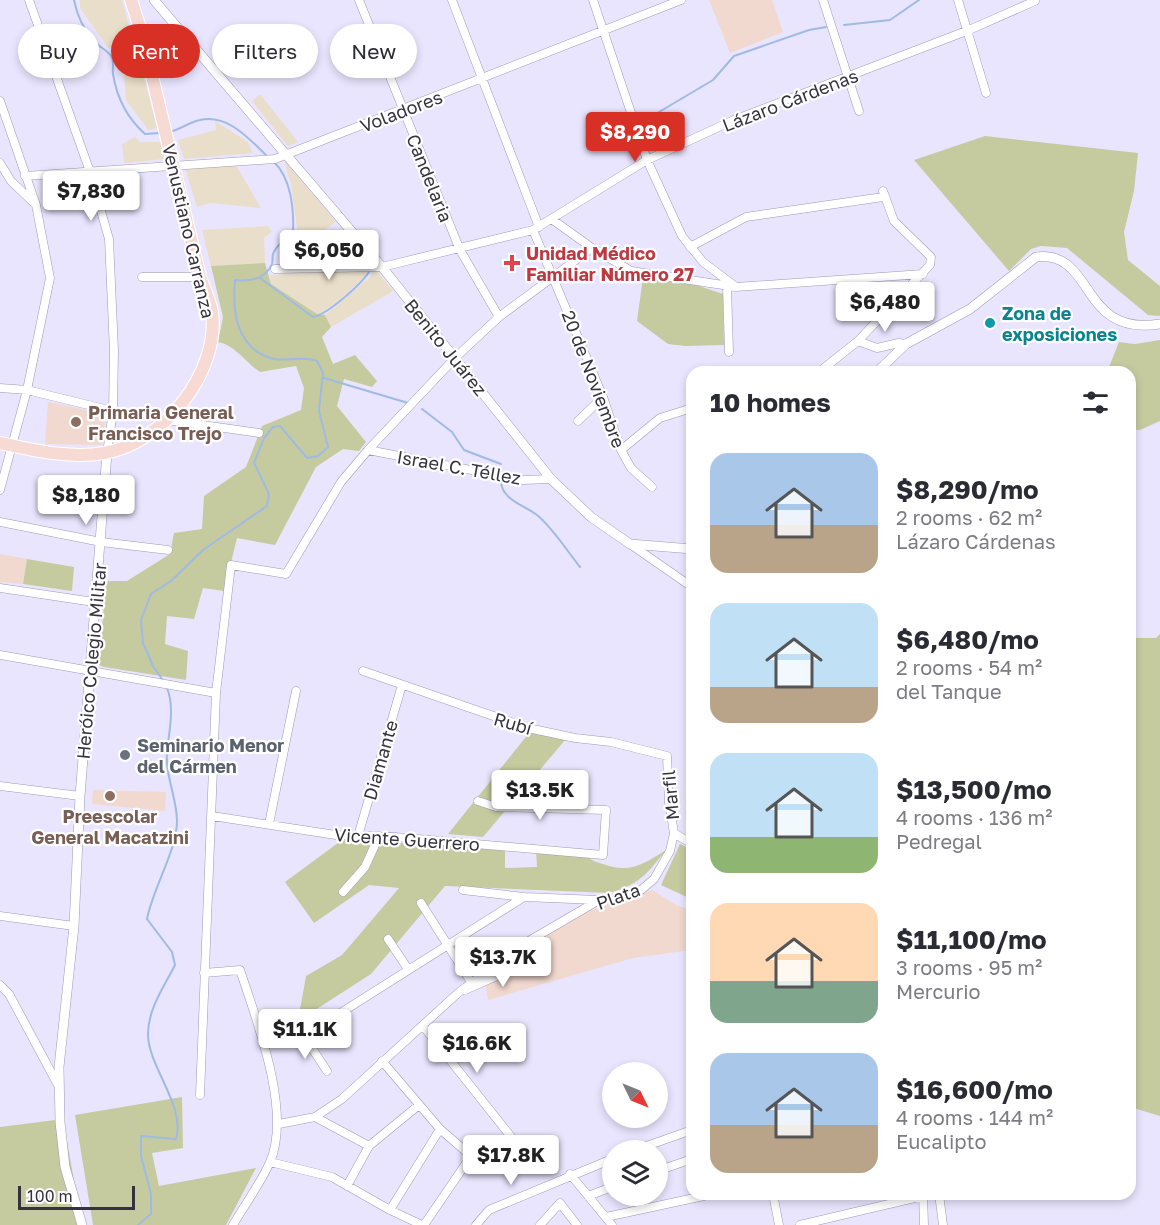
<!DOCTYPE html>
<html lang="en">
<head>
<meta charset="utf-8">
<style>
  :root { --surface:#fff; --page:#f7f7f7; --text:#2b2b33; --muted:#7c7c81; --accent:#d93025 }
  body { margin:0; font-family:"Golos Text",sans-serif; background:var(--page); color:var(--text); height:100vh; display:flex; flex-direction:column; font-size:22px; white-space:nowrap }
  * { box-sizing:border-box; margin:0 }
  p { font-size:20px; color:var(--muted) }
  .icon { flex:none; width:33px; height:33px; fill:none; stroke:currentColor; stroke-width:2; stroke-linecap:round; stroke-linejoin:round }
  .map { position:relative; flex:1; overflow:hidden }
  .side { position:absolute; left:686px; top:366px; width:450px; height:834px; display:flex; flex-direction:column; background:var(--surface); border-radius:18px; box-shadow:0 3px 9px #0003 }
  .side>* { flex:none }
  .banner { position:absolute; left:18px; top:24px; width:570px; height:54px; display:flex; gap:12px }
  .needle { width:39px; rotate:133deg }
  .controls { position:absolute; left:602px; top:1062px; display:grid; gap:12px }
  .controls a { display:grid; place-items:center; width:66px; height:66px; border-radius:50%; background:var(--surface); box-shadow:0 3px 9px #0003; font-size:30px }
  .scale { position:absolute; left:18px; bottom:15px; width:117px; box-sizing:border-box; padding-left:6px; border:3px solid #35323e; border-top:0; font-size:16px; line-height:21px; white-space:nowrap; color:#35323e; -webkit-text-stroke:4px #fff; paint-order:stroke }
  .price { position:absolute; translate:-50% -51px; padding:0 14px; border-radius:6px; background:#fff; color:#222; font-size:20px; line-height:39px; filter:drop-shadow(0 2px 3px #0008) }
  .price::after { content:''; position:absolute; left:50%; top:36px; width:18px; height:14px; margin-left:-9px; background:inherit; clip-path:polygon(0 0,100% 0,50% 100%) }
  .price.active { background:var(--accent); color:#fff }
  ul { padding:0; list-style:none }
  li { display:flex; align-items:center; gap:18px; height:150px; padding:0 24px }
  li span { display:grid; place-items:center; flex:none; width:168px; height:120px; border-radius:18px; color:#555 }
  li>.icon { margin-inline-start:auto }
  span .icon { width:72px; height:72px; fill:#fffc; stroke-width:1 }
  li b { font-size:26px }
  h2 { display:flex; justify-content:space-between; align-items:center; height:72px; padding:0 24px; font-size:26px }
  .chip { padding:0 21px; border-radius:27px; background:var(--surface); box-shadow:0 3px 9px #0003; font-size:21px; line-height:54px }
  .chip.active { background:var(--accent); color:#fff }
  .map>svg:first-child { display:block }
  .commercial { fill:#e9dec9 }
  .education { fill:#f1d9cf }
  .green { fill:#c5cb9f }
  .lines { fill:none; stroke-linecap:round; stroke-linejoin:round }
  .stream { stroke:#9fbae4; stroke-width:2 }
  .minor-casing { stroke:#9e99b6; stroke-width:9 }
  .tertiary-casing { stroke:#9e99b6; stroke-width:10 }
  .primary-casing { stroke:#fff; stroke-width:14 }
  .minor { stroke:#fff; stroke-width:8 }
  .tertiary { stroke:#fff; stroke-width:9 }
  .primary { stroke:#f6dad3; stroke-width:12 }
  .health-dot { fill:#e0444e; stroke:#fff; stroke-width:2 }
  .culture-dot { fill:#0f9aa8; stroke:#fff; stroke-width:2 }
  .education-dot { fill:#8d6e63; stroke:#fff; stroke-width:2 }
  .worship-dot { fill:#6b7280; stroke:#fff; stroke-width:2 }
  .labels { text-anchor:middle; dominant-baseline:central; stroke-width:4.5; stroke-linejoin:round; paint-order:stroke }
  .street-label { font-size:18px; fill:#35323e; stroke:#fff }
  .health-label { font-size:18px; font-weight:bold; fill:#be3a42; stroke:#fff; text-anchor:start }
  .culture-label { font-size:18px; font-weight:bold; fill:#0d838f; stroke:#fff; text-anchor:start }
  .education-label { font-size:18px; font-weight:bold; fill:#785e54; stroke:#fff; text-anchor:start }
  .worship-label { font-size:18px; font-weight:bold; fill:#5b616d; stroke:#fff; text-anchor:start }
</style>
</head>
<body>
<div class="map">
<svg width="1160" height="1225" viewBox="0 0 1160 1225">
  <rect width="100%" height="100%" fill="#e9e5fe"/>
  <path class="commercial" d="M80 0H122L132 37 109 49 80 8Z
    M139 59 157 128 148 130 126 100 123 64Z
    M260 94 298 142 288 146 252 101Z
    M215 121 248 142 253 153 184 159 178 140 216 130Z
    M135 137 140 142H160L165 159 124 163 122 144Z
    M284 160 336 222 284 258 298 235 291 185Z
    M236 165 261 208 210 203 197 207 185 168Z
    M268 226 272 232 264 238 265 263 211 266 202 230Z
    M366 268 365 276 339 300 318 315 271 284 270 275Z
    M375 269 393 291 331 327 325 315 370 277Z"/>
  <path class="education" d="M709 0H772L783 32 730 53Z
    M48 402 106 414 102 445 45 444Z
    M0 554 27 559 23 584 0 582Z
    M93 790 166 792 165 811 92 804Z
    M652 890 678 906 691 910V950L633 958 488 1000 484 975 583 913Z"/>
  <path class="green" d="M985 136 1138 153 1134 191 1124 232 1128 260 1160 286V316L1148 315 1067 248 1041 246 1031 249 1009 271 914 160Z
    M265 263 271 284 317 314 325 315 331 327 322 337 333 364 355 355 377 381 372 387 344 379 337 406 366 442 359 451 343 449 316 467 275 545 237 538 224 591 203 588 194 619 167 616 165 644 188 651 186 680 104 667 99 665 106 581H127L170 554 174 533 202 529 204 496 246 467 262 426 301 410 304 388 296 366 260 372C245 362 235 345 218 342L223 317 211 266Z
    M643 277 675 278 723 294 724 345 685 346 668 344 637 321Z
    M1160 340V421L1140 430 1130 429V372H1107L1119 342 1135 344Z
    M27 559 74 567 72 591 23 584Z
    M1160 634V1116L1130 1107V638H1156Z
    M529 733 566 739 483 837 448 834Z
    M342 840 505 848V868L537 867 536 850 587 855C591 861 596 862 603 864 629 874 644 864 666 850 646 875 640 884 609 893L445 886 371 974 298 1021 306 976 342 955 399 888 369 885 314 923 285 882Z
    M680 844 691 850V899L661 885Z
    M182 1097 183 1148 152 1153 159 1186 256 1168 226 1225H93L75 1115Z
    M63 1119 82 1225H0V1127Z"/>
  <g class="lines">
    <path class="stream" d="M74 0C77 15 84 30 94 41 99 47 107 50 111 56 115 62 112 68 113 74 117 99 127 118 145 134L160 133
      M844 25 890 20 919 0
      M649 118 713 80 734 56 809 30 826 27
      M169 132C180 130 189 122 200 120 228 114 248 138 267 156
      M260 278 313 317C327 315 364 282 370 270
      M324 378 408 403
      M422 409 452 432 464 450 501 464
      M501 480C500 499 524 505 537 515 553 528 567 551 580 567
      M164 682 153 666 143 643 141 620 151 594 171 581 203 550 267 506 269 494 254 463 264 438 273 427 280 426 307 458 318 456 328 447 319 411 323 373 317 361C301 355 285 363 270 358 236 347 232 310 235 280 249 282 266 279 272 264 273 260 272 257 273 254 276 245 287 238 293 232 294 209 291 178 274 162
      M138 1225 151 1214V1194L141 1156V1136L176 1139C186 1106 148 1067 148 1034 148 1009 164 987 175 965L172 952 147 919C153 888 177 850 177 821 177 798 165 776 167 752 169 731 175 708 167 688"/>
    <defs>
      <path id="minor" d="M29 0 89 169 109 239 114 351 113 411 107 453
        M359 0 460 250 499 317
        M452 0 539 227
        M593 0 647 160 682 236 703 262 736 287
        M823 0 859 111
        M958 0 986 93
        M0 101 36 205 50 278 27 390 0 490
        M0 163 11 181 33 202
        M25 176 275 159 681 0
        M553 220 592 248 631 271 736 287 923 274
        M533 230 603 397 621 450 631 468 652 487
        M690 247 746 217 883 197
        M275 269 382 267 533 230 647 160 734 120 969 30 1035 1
        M142 277H200
        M727 286 729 352
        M858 341 877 348 899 343 906 344
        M819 372 858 341 930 265 931 257 894 221 883 191
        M0 388 27 390 113 411
        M167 420 259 433
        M578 421 603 397
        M368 450 523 480 551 479
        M621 450 660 418 692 408
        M0 522 101 542 168 550
        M630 544 692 587
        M0 588 94 602
        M0 655 216 693
        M0 786 80 796
        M212 816 336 835 395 837 603 855 606 810 496 807 478 801
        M269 824 296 691
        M674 833 692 844
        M358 836 402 685
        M463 890 524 897 597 900
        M343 892 365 867 379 836
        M421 903 471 982
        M0 916 74 926
        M388 939 408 969
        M204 973 240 970C257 1021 292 1112 270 1162 261 1183 245 1204 233 1225
        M0 985 9 994 58 1085
        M465 990 537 958
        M423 1026 512 1138
        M382 1061 440 1129 471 1156 424 1225
        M327 1071 304 1036 524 897
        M200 1095 216 693 231 565 286 574 341 482 368 450 456 357 499 317 592 248
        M315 1117 369 1146
        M279 1124 315 1117 342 1099 458 993 522 945 599 900 619 899 641 890 654 879 670 851 674 833 669 802 667 756 611 742 575 738 528 728 363 671
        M635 1150 692 1130
        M270 1162 332 1177 390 1210 422 1225
        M657 1171 692 1159
        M570 1174 612 1225
        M347 1186 369 1146 419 1105
        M773 1194 779 1225
        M923 1194 924 1225
        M939 1194 943 1225
        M588 1196 612 1187
        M390 1210 440 1129
        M606 1217 713 1194
        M476 1225 489 1210 612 1159
        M540 1225 560 1203 577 1225
        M800 1225 923 1196"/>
      <path id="tertiary" d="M154 0 382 267 551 479 591 517 630 544 692 549
        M877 372 906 344 970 309 1036 257C1096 250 1078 337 1160 324
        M82 1225 65 1167 60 1122 59 1067 74 926 80 796 107 453"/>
      <path id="primary" d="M0 443C34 450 69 459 104 453 163 444 220 372 212 312 210 301 204 288 200 277L142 34 131 0"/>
    </defs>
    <use href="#minor" class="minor-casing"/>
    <use href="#tertiary" class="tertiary-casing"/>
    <use href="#primary" class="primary-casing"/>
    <use href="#minor" class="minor"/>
    <use href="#tertiary" class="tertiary"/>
    <use href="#primary" class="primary"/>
  </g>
  <path class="health-dot" d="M509 254h6v6h6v6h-6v6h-6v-6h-6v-6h6z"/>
  <circle class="culture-dot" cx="990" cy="323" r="6"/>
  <g class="education-dot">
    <circle cx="76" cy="422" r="6"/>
    <circle cx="110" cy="796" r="6"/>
  </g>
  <circle class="worship-dot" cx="125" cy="755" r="6"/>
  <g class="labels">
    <g class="street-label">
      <text transform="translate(790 100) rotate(-21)">Lázaro Cárdenas</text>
      <text transform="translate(401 111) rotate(-21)">Voladores</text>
      <text transform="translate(430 178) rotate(68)">Candelaria</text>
      <text transform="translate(189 231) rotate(77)">Venustiano Carranza</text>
      <text transform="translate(446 347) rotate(51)">Benito Juárez</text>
      <text transform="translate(594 379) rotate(69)">20 de Noviembre</text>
      <text transform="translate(459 467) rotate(10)">Israel C. Téllez</text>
      <text transform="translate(91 661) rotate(-85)">Heróico Colegio Militar</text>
      <text transform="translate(513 723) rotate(16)">Rubí</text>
      <text transform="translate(380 760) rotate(-74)">Diamante</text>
      <text transform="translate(670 795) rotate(-95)">Marfil</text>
      <text transform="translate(407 839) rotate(4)">Vicente Guerrero</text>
      <text transform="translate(618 896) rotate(-20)">Plata</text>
    </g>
    <g class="health-label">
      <text x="526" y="253">Unidad Médico<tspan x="526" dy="21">Familiar Número 27</tspan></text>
    </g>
    <g class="culture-label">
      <text x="1002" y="313">Zona de<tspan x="1002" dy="21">exposiciones</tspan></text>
    </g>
    <g class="education-label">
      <text x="88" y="412">Primaria General<tspan x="88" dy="21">Francisco Trejo</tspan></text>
      <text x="110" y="816" text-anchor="middle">Preescolar<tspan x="110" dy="21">General Macatzini</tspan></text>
    </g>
    <g class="worship-label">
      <text x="137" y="745">Seminario Menor<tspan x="137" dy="21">del Cármen</tspan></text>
    </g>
  </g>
</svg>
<div class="controls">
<a><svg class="needle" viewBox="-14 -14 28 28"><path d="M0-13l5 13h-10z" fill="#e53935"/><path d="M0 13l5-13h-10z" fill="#7c7c81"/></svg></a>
<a><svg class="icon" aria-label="layers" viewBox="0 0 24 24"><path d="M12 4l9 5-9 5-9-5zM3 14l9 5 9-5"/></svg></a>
</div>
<div class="scale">100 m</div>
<b class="price active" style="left:635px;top:163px">$8,290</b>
<b class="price" style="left:91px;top:222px">$7,830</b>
<b class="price" style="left:329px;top:281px">$6,050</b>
<b class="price" style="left:885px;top:333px">$6,480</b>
<b class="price" style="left:86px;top:526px">$8,180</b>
<b class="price" style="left:540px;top:821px">$13.5K</b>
<b class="price" style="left:503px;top:988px">$13.7K</b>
<b class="price" style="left:305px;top:1060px">$11.1K</b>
<b class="price" style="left:477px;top:1074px">$16.6K</b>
<b class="price" style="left:511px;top:1186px">$17.8K</b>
<div class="banner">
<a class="chip">Buy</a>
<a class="chip active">Rent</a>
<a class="chip">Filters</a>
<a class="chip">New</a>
</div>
<section class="side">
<h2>10 homes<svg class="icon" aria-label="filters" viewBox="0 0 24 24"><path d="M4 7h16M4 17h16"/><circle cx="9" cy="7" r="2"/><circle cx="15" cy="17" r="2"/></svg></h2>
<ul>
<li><span style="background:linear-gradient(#a9c7e8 60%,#b9a48a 0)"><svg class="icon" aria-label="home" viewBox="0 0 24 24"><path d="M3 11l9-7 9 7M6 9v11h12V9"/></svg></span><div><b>$8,290/mo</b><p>2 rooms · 62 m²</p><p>Lázaro Cárdenas</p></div></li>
<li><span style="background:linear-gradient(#bfe0f5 70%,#b9a48a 0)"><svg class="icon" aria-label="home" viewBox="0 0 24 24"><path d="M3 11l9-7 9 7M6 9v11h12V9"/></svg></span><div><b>$6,480/mo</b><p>2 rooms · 54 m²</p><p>del Tanque</p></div></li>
<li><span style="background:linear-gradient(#bfe0f5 70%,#8fb573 0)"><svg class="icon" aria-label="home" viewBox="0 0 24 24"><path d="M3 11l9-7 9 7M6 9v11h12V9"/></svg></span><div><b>$13,500/mo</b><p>4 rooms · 136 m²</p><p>Pedregal</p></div></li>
<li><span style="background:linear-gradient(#ffd9b3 65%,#7fa58c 0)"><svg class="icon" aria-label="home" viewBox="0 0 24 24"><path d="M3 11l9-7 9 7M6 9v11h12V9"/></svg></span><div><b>$11,100/mo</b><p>3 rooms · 95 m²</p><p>Mercurio</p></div></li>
<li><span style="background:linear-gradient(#a9c7e8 60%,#b9a48a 0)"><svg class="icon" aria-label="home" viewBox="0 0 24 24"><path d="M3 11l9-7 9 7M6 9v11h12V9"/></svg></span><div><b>$16,600/mo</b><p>4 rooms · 144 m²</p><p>Eucalipto</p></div></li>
</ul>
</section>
</div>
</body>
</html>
